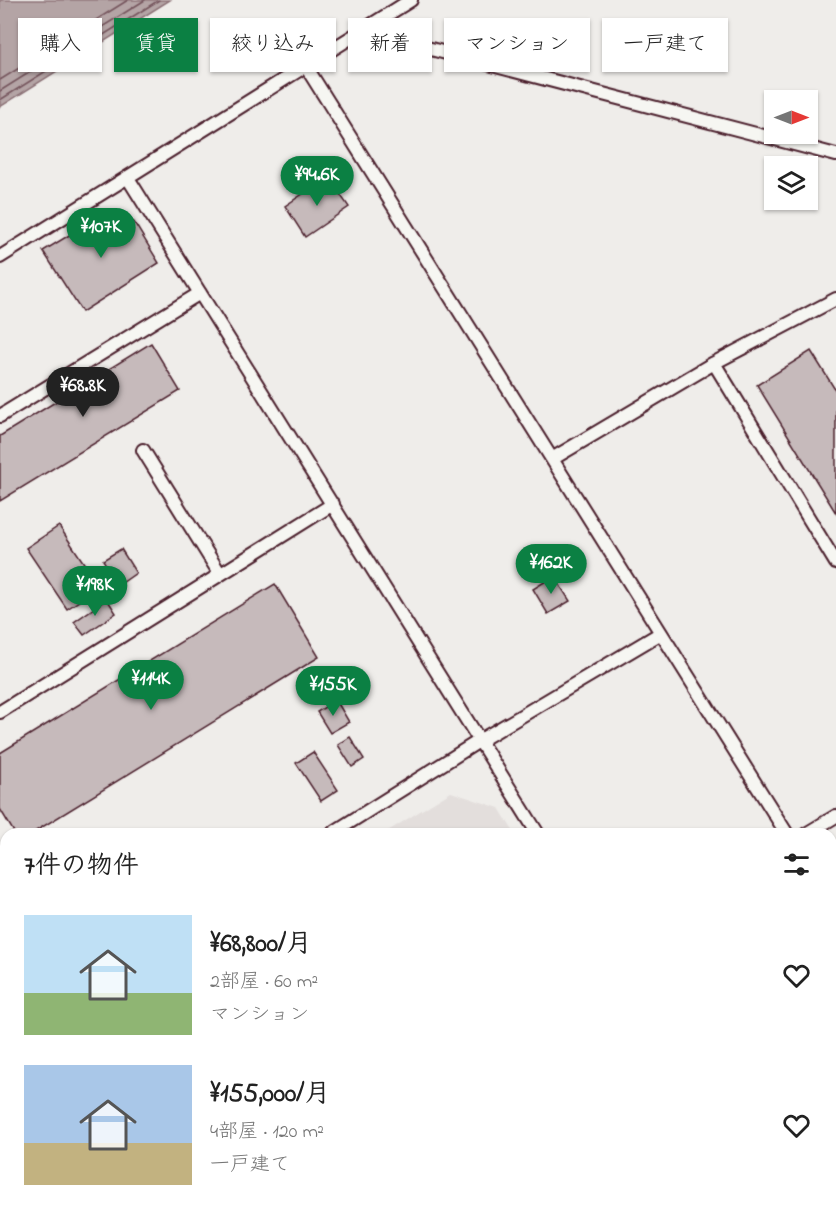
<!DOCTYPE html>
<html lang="ja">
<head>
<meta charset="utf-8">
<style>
  :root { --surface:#fff; --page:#f6f6f6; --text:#222; --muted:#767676; --accent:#0b8043 }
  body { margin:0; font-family:"Indie Flower","Klee One",sans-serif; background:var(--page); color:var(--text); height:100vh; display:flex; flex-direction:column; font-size:22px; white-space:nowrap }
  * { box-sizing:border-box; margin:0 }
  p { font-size:20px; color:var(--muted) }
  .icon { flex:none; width:33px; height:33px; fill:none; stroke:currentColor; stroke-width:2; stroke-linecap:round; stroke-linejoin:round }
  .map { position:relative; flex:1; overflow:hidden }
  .sheet { position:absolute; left:0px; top:828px; width:837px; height:386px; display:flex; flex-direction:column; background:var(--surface); border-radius:18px 18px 0 0; box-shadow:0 2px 4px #0004 }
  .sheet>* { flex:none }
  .banner { position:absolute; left:18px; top:18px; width:801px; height:54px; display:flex; gap:12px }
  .needle { width:39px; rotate:90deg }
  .controls { position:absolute; left:764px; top:90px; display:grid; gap:12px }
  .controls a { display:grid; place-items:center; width:54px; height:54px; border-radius:0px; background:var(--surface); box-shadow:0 2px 4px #0004; font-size:30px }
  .price { position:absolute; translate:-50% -51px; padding:0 14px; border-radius:21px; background:var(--accent); color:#fff; font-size:20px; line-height:39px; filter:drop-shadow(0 2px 3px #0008) }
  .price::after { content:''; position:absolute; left:50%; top:36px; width:18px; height:14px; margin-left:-9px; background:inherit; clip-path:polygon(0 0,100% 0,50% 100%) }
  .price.selected { background:#222; color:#fff }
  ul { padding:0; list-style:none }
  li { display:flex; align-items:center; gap:18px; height:150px; padding:0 24px }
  li span { display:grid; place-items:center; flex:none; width:168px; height:120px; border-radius:0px; color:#555 }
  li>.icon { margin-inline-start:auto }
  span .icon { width:72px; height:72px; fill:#fffc; stroke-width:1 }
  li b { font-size:26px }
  h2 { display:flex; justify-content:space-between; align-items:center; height:72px; padding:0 24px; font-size:26px }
  .tag { padding:0 21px; border-radius:0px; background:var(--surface); box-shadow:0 2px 4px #0004; font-size:21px; line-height:54px }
  .tag.selected { background:var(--accent); color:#fff }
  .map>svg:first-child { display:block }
  .built { fill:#e3dedc }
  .water { fill:#b4a4a5; stroke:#8a6f74; stroke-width:1.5 }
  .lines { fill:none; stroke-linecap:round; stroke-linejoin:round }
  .shore { stroke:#74545c; stroke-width:1.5 }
  .building { fill:#c6babb; stroke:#4a1f2b; stroke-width:1.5 }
  .service-casing { stroke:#4a1f2b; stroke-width:16 }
  .service { stroke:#f6f6f2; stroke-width:12 }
</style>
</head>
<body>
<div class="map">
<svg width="836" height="1213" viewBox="0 0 836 1213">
  <rect width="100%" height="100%" fill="#efedea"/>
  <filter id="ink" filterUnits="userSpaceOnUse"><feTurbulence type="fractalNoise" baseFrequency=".0167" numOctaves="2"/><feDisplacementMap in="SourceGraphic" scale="12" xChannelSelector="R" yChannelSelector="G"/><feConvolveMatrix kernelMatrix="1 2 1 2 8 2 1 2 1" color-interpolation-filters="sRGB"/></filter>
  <g filter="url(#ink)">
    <path class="built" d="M451 792 499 808 515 834H383Z
      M6 1067V1208H743L746 1213H0V1070Z"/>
    <path class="water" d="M0 0H170L0 107Z"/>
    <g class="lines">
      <path class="shore" d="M0 80 128 0
        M0 91 145 0
        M0 100 159 0"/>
    </g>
    <path class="building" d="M328 177 349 207 305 237 285 206Z
      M114 215 134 222 159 263 82 312 43 251 99 217Z
      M151 343 180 391 0 501V436Z
      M811 351 836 391V513L757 385Z
      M59 526 100 587 67 609 26 548Z
      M121 549 136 573 119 585 103 560Z
      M554 576 570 601 548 614 533 589Z
      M275 584 319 657 31 834H15L0 809V753Z
      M107 599 116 613 84 635 74 622Z
      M336 700 349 722 330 733 317 712Z
      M350 737 364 759 352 767 338 745Z
      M313 752 338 790 321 801 296 763Z"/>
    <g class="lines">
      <defs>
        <path id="service" d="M362 31 836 155
          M305 65 787 834
          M128 178 538 834
          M0 257 411 0
          M714 363 836 563
          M0 416 200 293
          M143 450 220 574
          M552 459 714 363 836 299
          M0 712 333 504
          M331 834 479 741 661 633
          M806 834 836 816
          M831 904 836 912
          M0 1043 6 1039
          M318 1208 321 1213
          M774 1208 777 1213"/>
      </defs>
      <use href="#service" class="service-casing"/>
      <use href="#service" class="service"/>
    </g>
  </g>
</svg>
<div class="controls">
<a><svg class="needle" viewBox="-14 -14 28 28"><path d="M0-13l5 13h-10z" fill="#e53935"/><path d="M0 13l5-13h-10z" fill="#767676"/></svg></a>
<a><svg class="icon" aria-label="layers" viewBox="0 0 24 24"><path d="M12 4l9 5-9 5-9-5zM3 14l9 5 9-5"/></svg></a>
</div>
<b class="price" style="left:317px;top:207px">¥94.6K</b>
<b class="price" style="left:101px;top:259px">¥107K</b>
<b class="price selected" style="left:83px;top:418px">¥68.8K</b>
<b class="price" style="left:551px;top:595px">¥162K</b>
<b class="price" style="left:95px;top:617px">¥198K</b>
<b class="price" style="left:151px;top:711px">¥114K</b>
<b class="price" style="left:333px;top:717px">¥155K</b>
<div class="banner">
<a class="tag">購入</a>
<a class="tag selected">賃貸</a>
<a class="tag">絞り込み</a>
<a class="tag">新着</a>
<a class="tag">マンション</a>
<a class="tag">一戸建て</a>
</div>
<section class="sheet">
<h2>7件の物件<svg class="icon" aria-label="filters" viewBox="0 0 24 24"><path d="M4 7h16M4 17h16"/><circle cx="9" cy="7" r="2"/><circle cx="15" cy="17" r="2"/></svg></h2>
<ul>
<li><span style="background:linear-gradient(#bfe0f5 65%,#8fb573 0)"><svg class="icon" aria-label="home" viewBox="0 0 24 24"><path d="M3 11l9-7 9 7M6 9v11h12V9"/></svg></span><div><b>¥68,800/月</b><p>2部屋 · 60 m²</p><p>マンション</p></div><svg class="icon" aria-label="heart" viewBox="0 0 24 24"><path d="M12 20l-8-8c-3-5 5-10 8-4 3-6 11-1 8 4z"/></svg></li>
<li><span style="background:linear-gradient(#a9c7e8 65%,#c2b280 0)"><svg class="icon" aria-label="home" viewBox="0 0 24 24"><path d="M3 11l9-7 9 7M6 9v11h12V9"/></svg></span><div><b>¥155,000/月</b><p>4部屋 · 120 m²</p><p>一戸建て</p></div><svg class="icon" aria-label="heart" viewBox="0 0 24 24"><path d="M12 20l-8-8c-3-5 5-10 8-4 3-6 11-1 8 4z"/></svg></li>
</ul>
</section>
</div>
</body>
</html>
